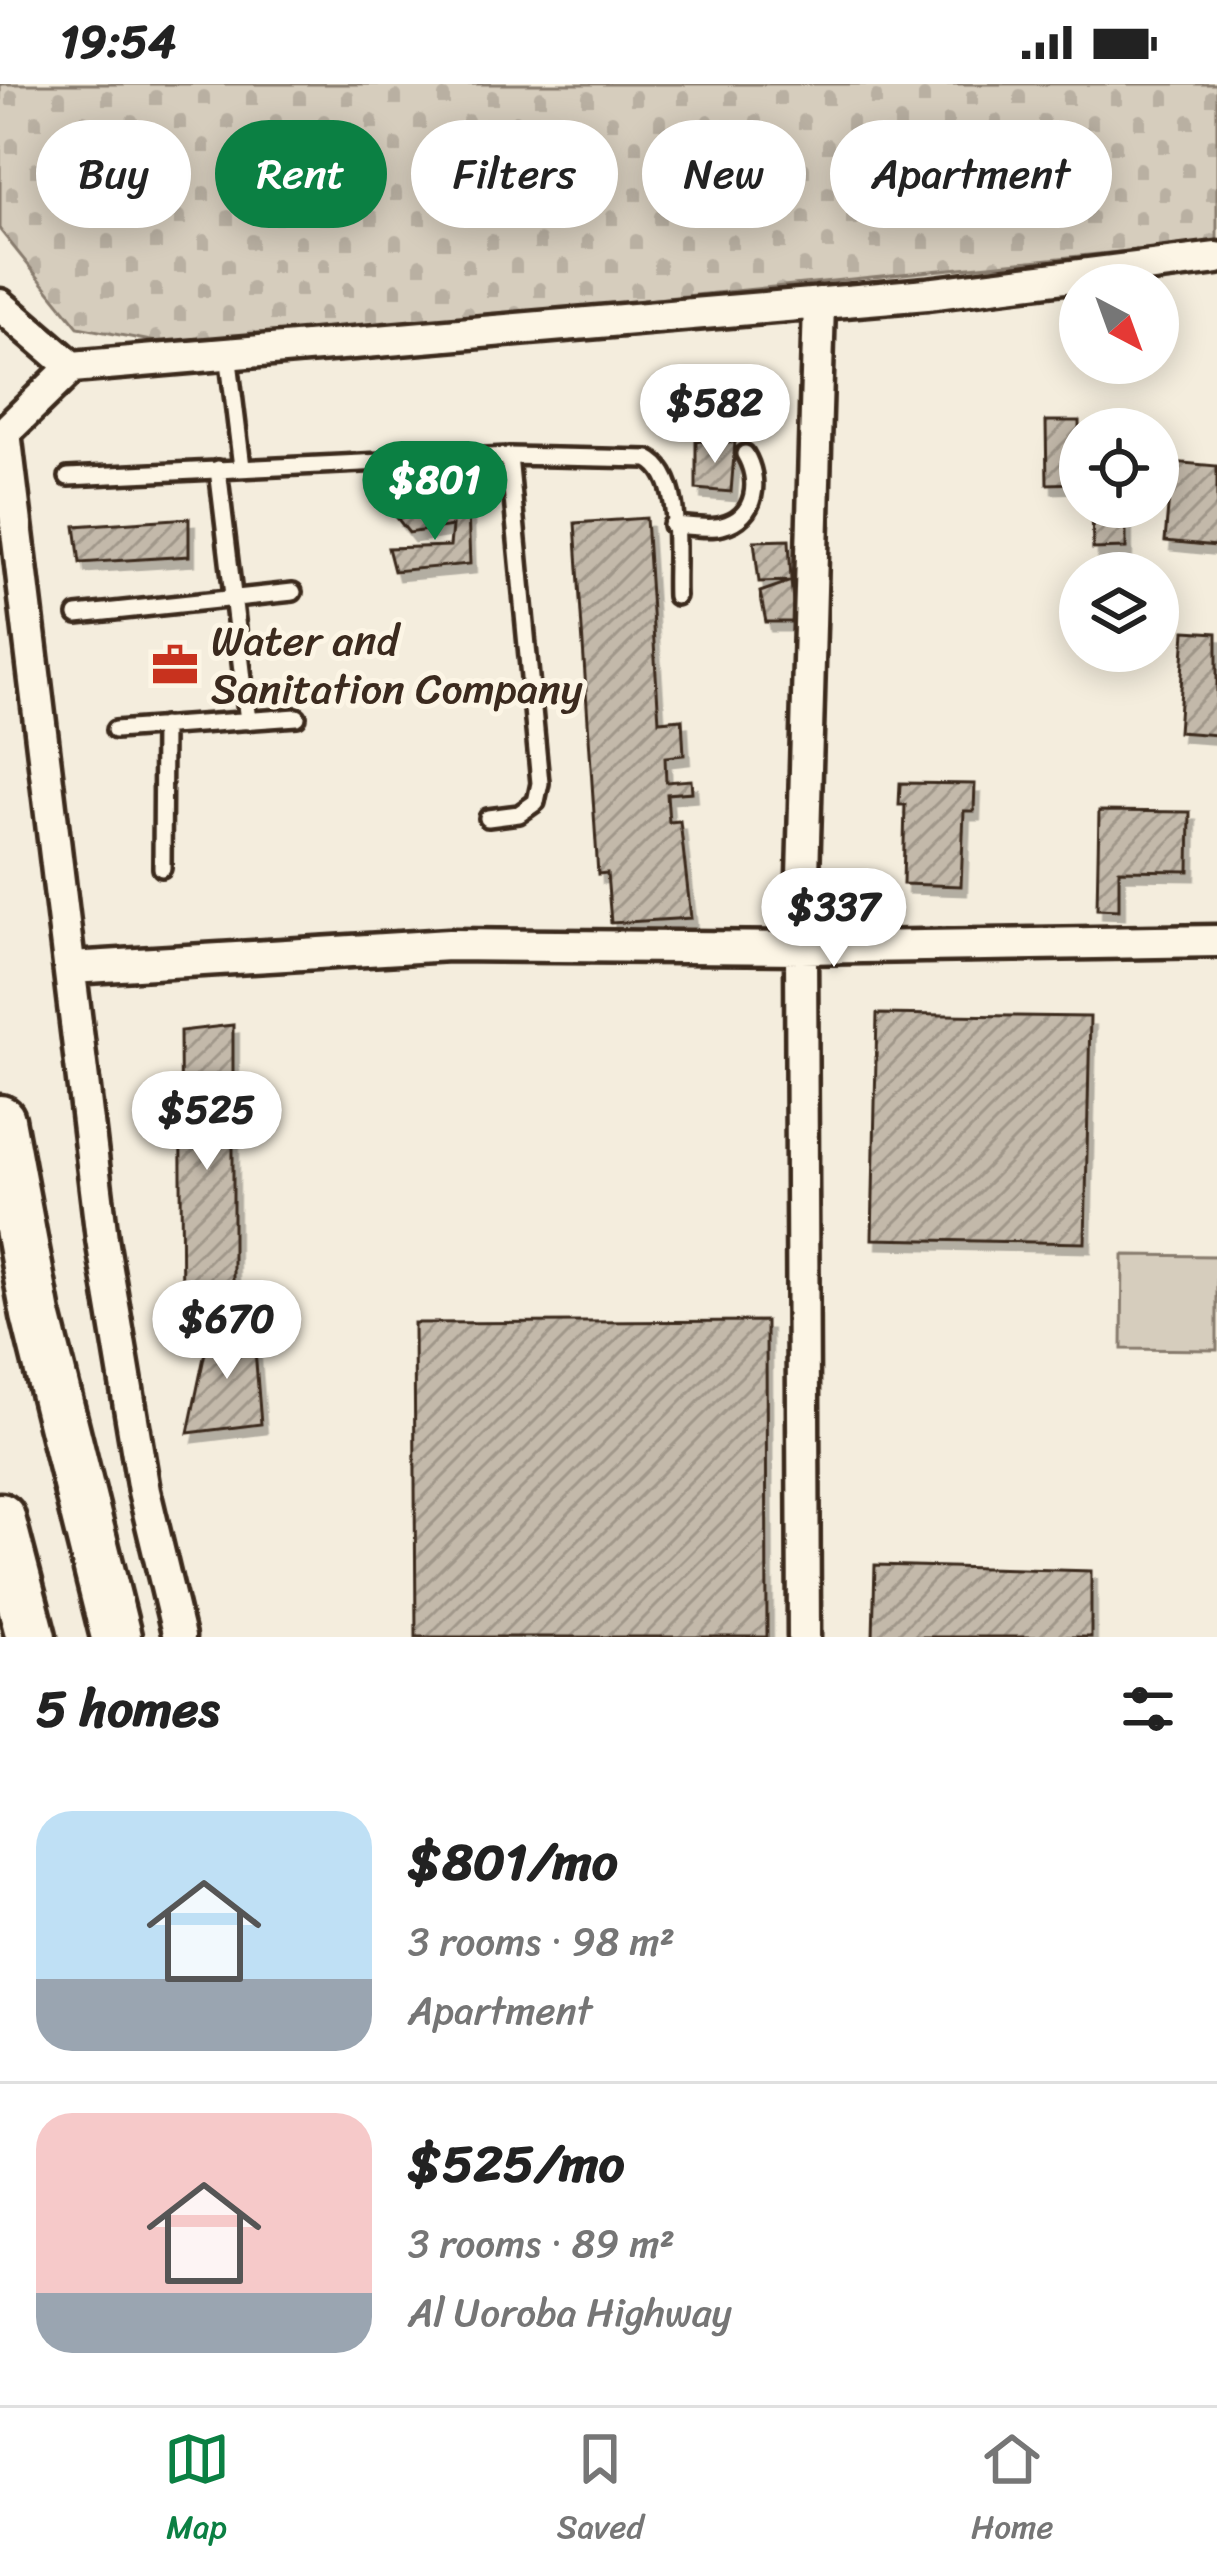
<!DOCTYPE html>
<html lang="en">
<head>
<meta charset="utf-8">
<style>
  :root { --surface:#fff; --page:#f6f6f6; --text:#222; --muted:#767676; --line:#e0e0e0; --accent:#0b8043 }
  body { margin:0; font-family:Sriracha,sans-serif; background:var(--page); color:var(--text); height:100vh; display:flex; flex-direction:column; font-size:45px; white-space:nowrap }
  * { box-sizing:border-box; margin:0 }
  p { font-size:39px; color:var(--muted) }
  .icon { flex:none; width:66px; height:66px; fill:none; stroke:currentColor; stroke-width:2; stroke-linecap:round; stroke-linejoin:round }
  .map { position:relative; height:1553px; overflow:hidden }
  .side { display:flex; flex-direction:column; background:var(--surface); flex:1 }
  .side>* { flex:none }
  .hud { position:absolute; left:36px; top:36px; width:1146px; height:108px; display:flex; gap:24px }
  .needle { width:78px; rotate:139deg }
  .controls { position:absolute; left:1059px; top:180px; display:grid; gap:24px }
  .controls a { display:grid; place-items:center; width:120px; height:120px; border-radius:50%; background:var(--surface); box-shadow:0 6px 30px #0003; font-size:60px }
  .price { position:absolute; translate:-50% -102px; padding:0 27px; border-radius:42px; background:#fff; color:#222; font-size:39px; line-height:78px; filter:drop-shadow(0 3px 6px #0008) }
  .price::after { content:''; position:absolute; left:50%; top:72px; width:36px; height:27px; margin-left:-18px; background:inherit; clip-path:polygon(0 0,100% 0,50% 100%) }
  .price.selected { background:var(--accent); color:#fff }
  ul { padding:0; list-style:none }
  li { display:flex; align-items:center; gap:36px; height:300px; padding:0 36px }
  li+li { border-top:3px solid var(--line) }
  li span { display:grid; place-items:center; flex:none; width:336px; height:240px; border-radius:36px; color:#555 }
  li>.icon { margin-inline-start:auto }
  span .icon { width:144px; height:144px; fill:#fffc; stroke-width:1 }
  li b { font-size:51px }
  h2 { display:flex; justify-content:space-between; align-items:center; height:144px; padding:0 36px; font-size:51px }
  .tag { padding:0 42px; border-radius:54px; background:var(--surface); box-shadow:0 6px 30px #0003; font-size:42px; line-height:108px }
  .tag.selected { background:var(--accent); color:#fff }
  .status { display:flex; justify-content:space-between; align-items:center; height:84px; padding:0 60px; background:var(--surface); direction:ltr }
  .status svg { height:33px; fill:currentColor }
  .tabs { display:flex; justify-content:space-around; align-items:center; height:168px; border-top:3px solid var(--line); background:var(--surface); font-size:33px; color:var(--muted) }
  .tabs a { display:grid; justify-items:center; gap:6px }
  .tabs .selected { color:var(--accent) }
  .map>svg:first-child { display:block }
  .cemetery { fill:url(#cemetery-stones); stroke:#887c6e; stroke-width:3 }
  .green { fill:#d6cdbd; stroke:#887c6e; stroke-width:3 }
  .building { fill:url(#building-hatch); stroke:#3b2a1e; stroke-width:3; filter:url(#shadow) }
  .lines { fill:none; stroke-linecap:round; stroke-linejoin:round }
  .service-casing { stroke:#3b2a1e; stroke-width:24 }
  .minor-casing { stroke:#3b2a1e; stroke-width:39 }
  .trunk-casing { stroke:#3b2a1e; stroke-width:57 }
  .service { stroke:#fcf5e5; stroke-width:15 }
  .minor { stroke:#fcf5e5; stroke-width:30 }
  .trunk { stroke:#fcf5e5; stroke-width:48 }
  .labels { text-anchor:middle; dominant-baseline:central; stroke-width:10; stroke-linejoin:round; paint-order:stroke }
  .poi-label { font-size:42px; fill:#3b2a1e; stroke:#fcf5e5; text-anchor:start }
</style>
</head>
<body>
<div class="status"><b>19:54</b><svg viewBox="0 0 49 12"><path d="M0 12V9h3v3zM5 12V6h3v6zM10 12V3h3v9zM15 12V0h3v12zM26 1h20v11H26zM47 4h2v5h-2z"/></svg></div>
<div class="map">
<svg width="1217" height="1553" viewBox="0 0 1217 1553">
  <defs>
    <pattern id="cemetery-stones" width="16" height="16" patternUnits="userSpaceOnUse" patternTransform="scale(3)"><rect width="16" height="16" fill="#d6cdbd"/><path d="M2 7V4a2 2 0 0 1 4 0v3zM10 15v-3a2 2 0 0 1 4 0v3z" fill="#b9b0a2"/></pattern>
    <pattern id="building-hatch" width="6" height="6" patternUnits="userSpaceOnUse" patternTransform="scale(3)"><rect width="6" height="6" fill="#c3b9aa"/><path d="M-1 1l2-2M0 6l6-6M5 7l2-2" fill="none" stroke="#a0978a"/></pattern>
    <filter id="shadow"><feDropShadow dx="5.5" dy="9" stdDeviation="0" flood-color="#0004"/></filter>
  </defs>
  <rect width="100%" height="100%" fill="#f4eddd"/>
  <filter id="ink" filterUnits="userSpaceOnUse"><feTurbulence type="fractalNoise" baseFrequency=".00833" numOctaves="2"/><feDisplacementMap in="SourceGraphic" scale="24" xChannelSelector="R" yChannelSelector="G"/><feConvolveMatrix kernelMatrix="1 2 1 2 8 2 1 2 1" color-interpolation-filters="sRGB"/></filter>
  <g filter="url(#ink)">
    <path class="cemetery" d="M0 0H1217V158L182 263 78 243 0 146Z"/>
    <path class="green" d="M1123 1171 1217 1172V1266L1122 1265Z"/>
    <path class="building" d="M1046 337H1079L1080 399 1047 400Z
      M696 357 735 358 731 408 696 405Z
      M1172 378 1217 382V462L1165 457Z
      M1092 423H1126V464L1093 465Z
      M468 426 470 480 394 487 388 464 450 462 452 442 409 449 397 434Z
      M189 434V472L80 479 75 442Z
      M646 434 659 637 682 635 684 671 665 673 666 698 691 696 692 708 667 710 669 738 680 737 691 834 611 839 607 789 598 790 575 439Z
      M789 456 791 497 759 498 754 457Z
      M791 497 795 538H766L760 508Z
      M1185 547 1217 549V651L1178 648Z
      M900 699 975 700 974 727H964L961 802 903 800 905 721H899Z
      M1099 727 1190 728 1189 787 1119 786V826L1097 825Z
      M877 930 1090 933 1085 1159 872 1155Z
      M233 941V1235L182 1236 180 947Z
      M212 1235 254 1254 261 1340 188 1349Z
      M766 1237 767 1553H416L414 1239Z
      M875 1481 1091 1487V1553H873Z"/>
    <g class="lines">
      <defs>
        <path id="service" d="M228 269 242 383
          M218 385 248 637
          M68 393 509 372 648 375C685 393 674 475 676 512
          M672 441C687 441 708 446 722 442 758 433 760 395 745 370
          M77 531 293 508
          M115 646 297 633
          M488 734 519 730 536 718 540 699 509 372
          M162 784 163 642"/>
        <path id="minor" d="M0 221 72 283
          M5 348 102 1155 144 1407 179 1553
          M0 353 72 283 927 210 1217 174
          M71 884 449 861 801 864 1217 857
          M804 1553 801 864 819 219"/>
        <path id="trunk" d="M0 1036 36 1231 116 1553
          M0 1434 31 1553"/>
      </defs>
      <use href="#service" class="service-casing"/>
      <use href="#minor" class="minor-casing"/>
      <use href="#trunk" class="trunk-casing"/>
      <use href="#service" class="service"/>
      <use href="#minor" class="minor"/>
      <use href="#trunk" class="trunk"/>
    </g>
  </g>
  <defs>
    <symbol id="office-bare" viewBox="-9 -9 18 18"><path d="M-6-3h4V-5.5h4V-3h4V5H-6ZM-1-4.5V-3h2v-1.5ZM-6 0V1H6V0Z" fill="#c8321e" stroke="#fcf5e5" stroke-width="2.5" paint-order="stroke"/></symbol>
  </defs>
  <g fill-rule="evenodd">
    <use href="#office-bare" x="142" y="548" width="66" height="66"/>
  </g>
  <g class="labels">
    <g class="poi-label">
      <text x="211" y="557">Water and<tspan x="211" dy="48">Sanitation Company</tspan></text>
    </g>
  </g>
</svg>
<div class="controls">
<a><svg class="needle" viewBox="-14 -14 28 28"><path d="M0-13l5 13h-10z" fill="#e53935"/><path d="M0 13l5-13h-10z" fill="#767676"/></svg></a>
<a><svg class="icon" aria-label="locate" viewBox="0 0 24 24"><circle cx="12" cy="12" r="6"/><path d="M12 2v4M12 18v4M2 12h4M18 12h4"/></svg></a>
<a><svg class="icon" aria-label="layers" viewBox="0 0 24 24"><path d="M12 4l9 5-9 5-9-5zM3 14l9 5 9-5"/></svg></a>
</div>
<b class="price" style="left:715px;top:382px">$582</b>
<b class="price selected" style="left:435px;top:459px">$801</b>
<b class="price" style="left:834px;top:886px">$337</b>
<b class="price" style="left:207px;top:1089px">$525</b>
<b class="price" style="left:227px;top:1298px">$670</b>
<div class="hud">
<a class="tag">Buy</a>
<a class="tag selected">Rent</a>
<a class="tag">Filters</a>
<a class="tag">New</a>
<a class="tag">Apartment</a>
</div>
</div>
<section class="side">
<h2>5 homes<svg class="icon" aria-label="filters" viewBox="0 0 24 24"><path d="M4 7h16M4 17h16"/><circle cx="9" cy="7" r="2"/><circle cx="15" cy="17" r="2"/></svg></h2>
<ul>
<li><span style="background:linear-gradient(#bfe0f5 70%,#9aa5b1 0)"><svg class="icon" aria-label="home" viewBox="0 0 24 24"><path d="M3 11l9-7 9 7M6 9v11h12V9"/></svg></span><div><b>$801/mo</b><p>3 rooms · 98 m²</p><p>Apartment</p></div></li>
<li><span style="background:linear-gradient(#f6c9c9 75%,#9aa5b1 0)"><svg class="icon" aria-label="home" viewBox="0 0 24 24"><path d="M3 11l9-7 9 7M6 9v11h12V9"/></svg></span><div><b>$525/mo</b><p>3 rooms · 89 m²</p><p>Al Uoroba Highway</p></div></li>
</ul>
</section>
<nav class="tabs">
<a class="selected"><svg class="icon" aria-label="map" viewBox="0 0 24 24"><path d="M3 6l6-2 6 2 6-2v14l-6 2-6-2-6 2zM9 4v14M15 6v14"/></svg>Map</a>
<a><svg class="icon" aria-label="saved" viewBox="0 0 24 24"><path d="M7 4h10v16l-5-4-5 4z"/></svg>Saved</a>
<a><svg class="icon" aria-label="home" viewBox="0 0 24 24"><path d="M3 11l9-7 9 7M6 9v11h12V9"/></svg>Home</a>
</nav>
</body>
</html>
